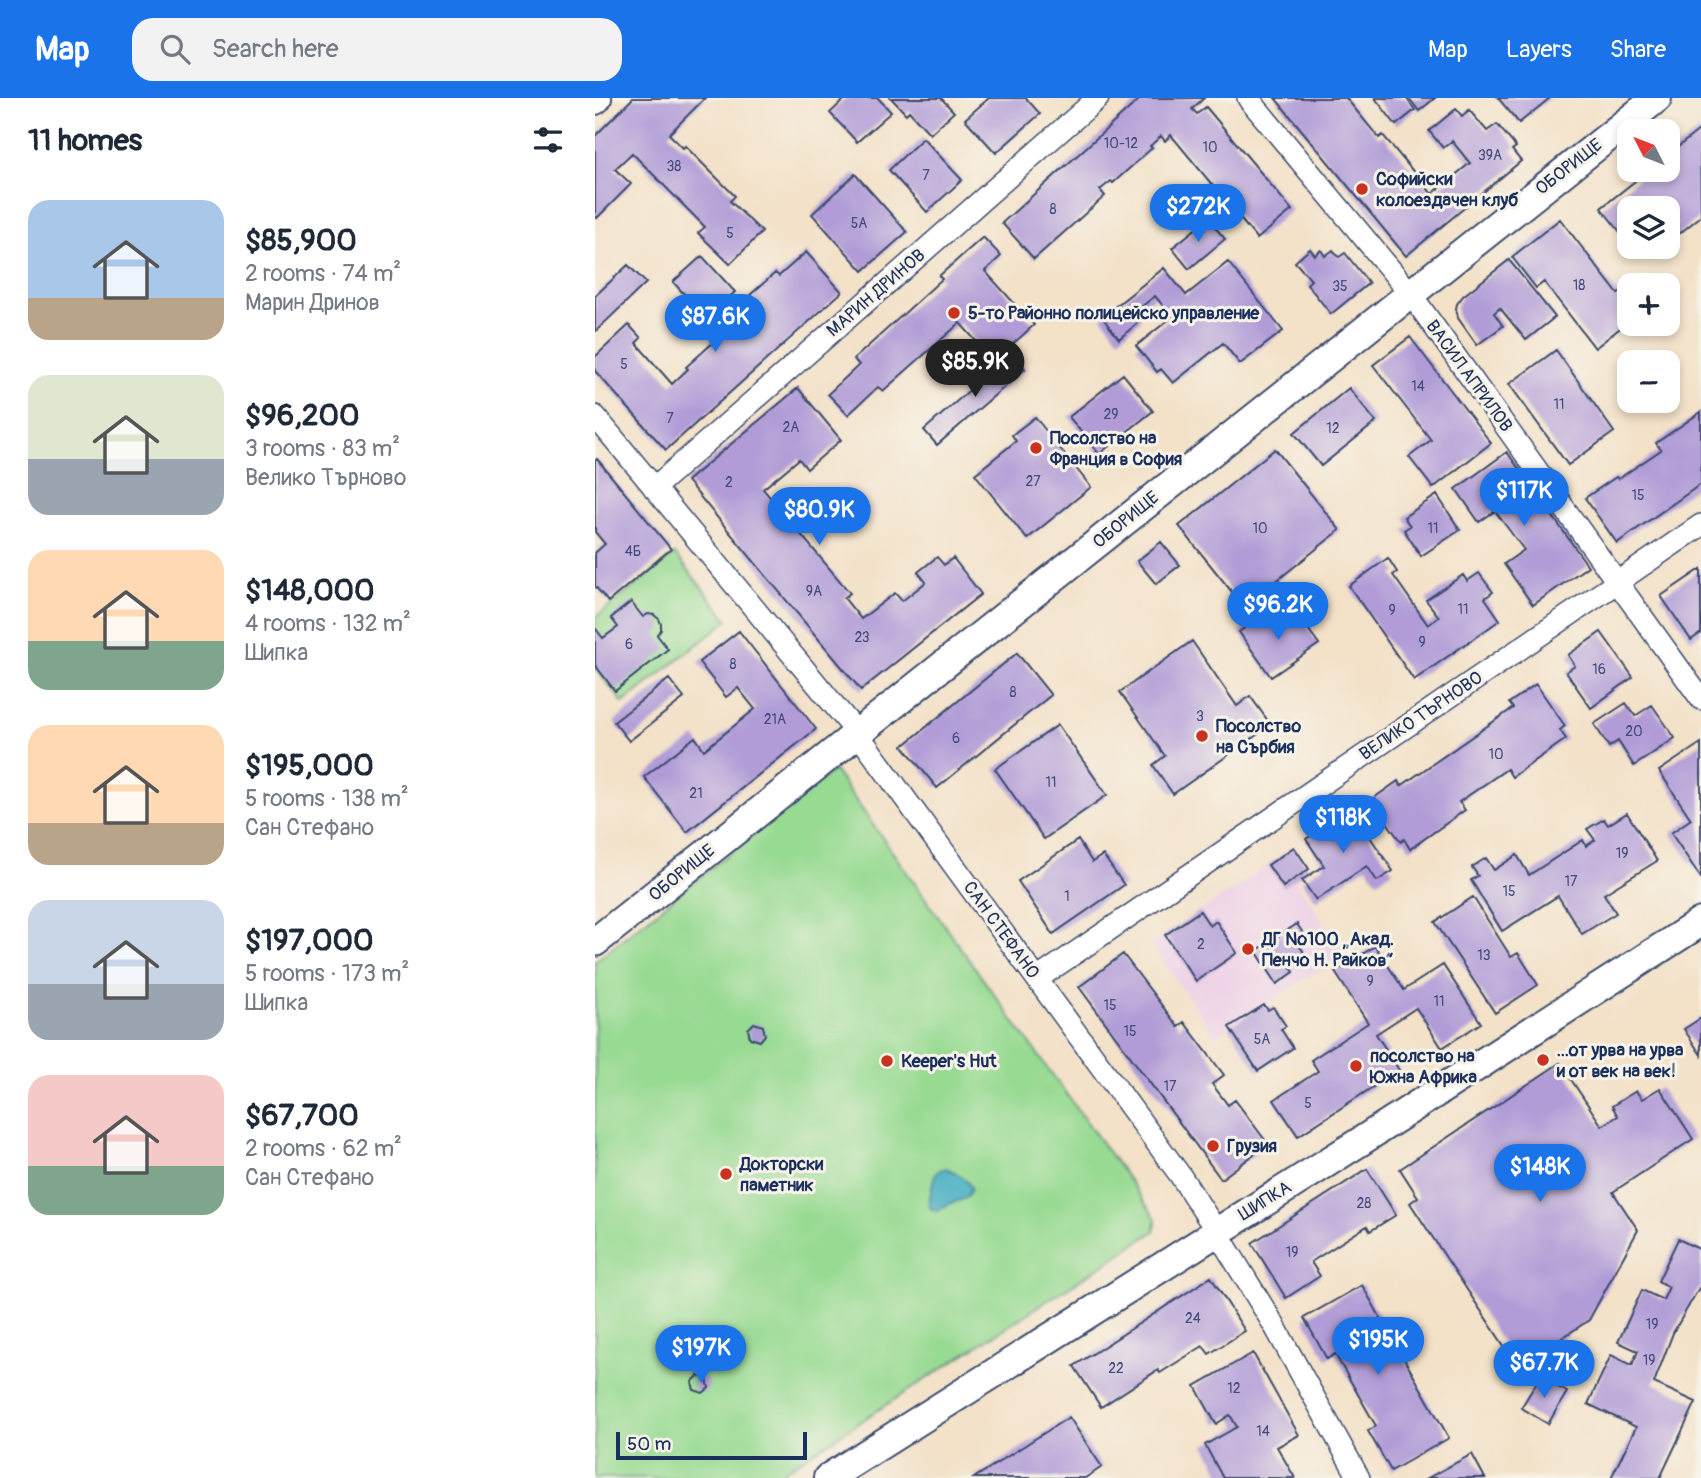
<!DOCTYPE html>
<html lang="en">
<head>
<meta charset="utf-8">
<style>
  :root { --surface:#fff; --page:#f2f2f3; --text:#1f2937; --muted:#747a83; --accent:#1a73e8 }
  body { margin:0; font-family:Pangolin,sans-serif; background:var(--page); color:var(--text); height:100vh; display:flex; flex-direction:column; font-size:26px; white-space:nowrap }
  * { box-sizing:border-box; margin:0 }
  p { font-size:23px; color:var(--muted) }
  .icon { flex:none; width:38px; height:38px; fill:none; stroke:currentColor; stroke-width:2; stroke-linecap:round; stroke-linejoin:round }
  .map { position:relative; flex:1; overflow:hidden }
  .side { display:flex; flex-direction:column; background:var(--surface); width:595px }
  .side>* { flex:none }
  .needle { width:46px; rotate:312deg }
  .tools { position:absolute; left:1022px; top:21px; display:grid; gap:14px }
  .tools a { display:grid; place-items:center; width:63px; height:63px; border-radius:14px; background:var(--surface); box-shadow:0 4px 10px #0003; font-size:35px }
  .scale { position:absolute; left:21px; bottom:18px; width:191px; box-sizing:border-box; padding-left:7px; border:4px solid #1b2f5e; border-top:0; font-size:19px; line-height:24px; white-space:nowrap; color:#1b2f5e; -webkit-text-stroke:5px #f7f3e8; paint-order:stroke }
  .price { position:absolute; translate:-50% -60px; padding:0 16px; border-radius:24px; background:var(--accent); color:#fff; font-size:23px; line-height:46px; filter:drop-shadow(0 2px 4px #0008) }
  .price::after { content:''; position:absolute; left:50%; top:42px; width:21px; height:16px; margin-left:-10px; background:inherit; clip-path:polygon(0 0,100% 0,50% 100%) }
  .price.active { background:#222; color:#fff }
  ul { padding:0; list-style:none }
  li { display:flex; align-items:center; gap:21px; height:175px; padding:0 28px }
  li span { display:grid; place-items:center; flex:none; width:196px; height:140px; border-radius:21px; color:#555 }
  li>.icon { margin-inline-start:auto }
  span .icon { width:84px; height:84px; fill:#fffc; stroke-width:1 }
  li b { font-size:30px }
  h2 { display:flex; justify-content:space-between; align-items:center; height:84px; padding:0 28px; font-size:30px }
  header { display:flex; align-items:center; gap:42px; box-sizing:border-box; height:98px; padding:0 35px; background:var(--accent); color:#fff }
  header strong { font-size:33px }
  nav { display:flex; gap:38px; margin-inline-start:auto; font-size:24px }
  .search { width:490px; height:63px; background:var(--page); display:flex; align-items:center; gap:18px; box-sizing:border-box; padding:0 24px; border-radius:21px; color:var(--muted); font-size:26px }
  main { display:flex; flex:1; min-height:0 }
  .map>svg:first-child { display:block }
  .built { fill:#eed0e7 }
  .green { fill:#97da92; stroke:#598478; stroke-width:2 }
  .water { fill:#44afc3; stroke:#306f90; stroke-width:2 }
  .building { fill:#b19cd7 }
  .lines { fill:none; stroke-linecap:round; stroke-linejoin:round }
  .street-casing { stroke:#3b4a6e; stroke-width:24 }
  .secondary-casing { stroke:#3b4a6e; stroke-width:32 }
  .street { stroke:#fff; stroke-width:21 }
  .secondary { stroke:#fff; stroke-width:28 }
  .poi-dot { fill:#c8321e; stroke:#f7f3e8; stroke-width:2.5 }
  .labels { text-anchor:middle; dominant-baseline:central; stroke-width:6; stroke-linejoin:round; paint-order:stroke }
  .number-label { font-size:14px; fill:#404a7c }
  .street-label { font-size:18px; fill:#1b2f5e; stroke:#f7f3e8 }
  .poi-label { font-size:18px; font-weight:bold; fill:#1b2f5e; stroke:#f7f3e8; text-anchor:start }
</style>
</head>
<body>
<header>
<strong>Map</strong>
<div class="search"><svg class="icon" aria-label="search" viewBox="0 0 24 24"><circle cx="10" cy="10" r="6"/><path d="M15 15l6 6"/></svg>Search here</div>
<nav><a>Map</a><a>Layers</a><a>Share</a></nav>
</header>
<main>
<section class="side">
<h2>11 homes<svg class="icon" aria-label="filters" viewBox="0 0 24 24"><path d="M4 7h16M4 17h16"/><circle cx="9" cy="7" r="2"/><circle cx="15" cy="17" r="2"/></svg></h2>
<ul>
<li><span style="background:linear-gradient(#a9c7e8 70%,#b9a48a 0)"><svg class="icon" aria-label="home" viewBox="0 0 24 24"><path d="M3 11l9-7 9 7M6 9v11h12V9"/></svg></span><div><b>$85,900</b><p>2 rooms · 74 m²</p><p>Марин Дринов</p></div></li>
<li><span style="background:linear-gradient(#dfe7d0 60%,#9aa5b1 0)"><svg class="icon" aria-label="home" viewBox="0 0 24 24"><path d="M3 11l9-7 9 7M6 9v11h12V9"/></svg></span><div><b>$96,200</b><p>3 rooms · 83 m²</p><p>Велико Търново</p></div></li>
<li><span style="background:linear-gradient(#ffd9b3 65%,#7fa58c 0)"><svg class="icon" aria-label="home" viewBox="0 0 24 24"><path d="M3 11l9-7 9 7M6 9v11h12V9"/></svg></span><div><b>$148,000</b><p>4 rooms · 132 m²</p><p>Шипка</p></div></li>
<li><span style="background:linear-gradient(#ffd9b3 70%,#b9a48a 0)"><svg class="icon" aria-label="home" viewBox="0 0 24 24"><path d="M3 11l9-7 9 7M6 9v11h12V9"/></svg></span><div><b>$195,000</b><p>5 rooms · 138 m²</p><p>Сан Стефано</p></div></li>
<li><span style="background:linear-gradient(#c9d6e8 60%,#9aa5b1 0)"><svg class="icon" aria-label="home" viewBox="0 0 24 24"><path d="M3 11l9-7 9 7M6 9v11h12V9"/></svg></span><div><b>$197,000</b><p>5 rooms · 173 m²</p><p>Шипка</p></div></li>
<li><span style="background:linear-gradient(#f6c9c9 65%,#7fa58c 0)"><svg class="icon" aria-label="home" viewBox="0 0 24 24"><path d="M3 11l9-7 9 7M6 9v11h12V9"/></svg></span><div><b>$67,700</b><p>2 rooms · 62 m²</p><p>Сан Стефано</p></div></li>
</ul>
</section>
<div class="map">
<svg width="1106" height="1380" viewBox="0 0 1106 1380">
  <rect width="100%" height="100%" fill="#f7f3e8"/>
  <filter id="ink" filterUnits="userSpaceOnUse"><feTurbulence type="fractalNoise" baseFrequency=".0143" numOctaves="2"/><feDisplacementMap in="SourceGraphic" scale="14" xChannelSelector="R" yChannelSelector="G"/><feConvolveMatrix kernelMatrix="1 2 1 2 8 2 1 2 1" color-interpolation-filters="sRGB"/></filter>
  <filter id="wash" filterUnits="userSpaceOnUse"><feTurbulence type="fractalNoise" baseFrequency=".00686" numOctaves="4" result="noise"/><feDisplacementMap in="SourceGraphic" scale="28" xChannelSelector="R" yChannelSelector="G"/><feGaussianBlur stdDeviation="1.57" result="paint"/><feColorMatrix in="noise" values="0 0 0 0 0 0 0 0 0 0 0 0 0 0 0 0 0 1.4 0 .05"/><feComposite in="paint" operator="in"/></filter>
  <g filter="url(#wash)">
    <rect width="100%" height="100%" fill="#f3e1c8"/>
    <path class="built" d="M673 767 700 781 750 855 620 938 556 847Z"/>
    <path class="green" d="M80 456 133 522 28 605 0 570V520Z
      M239 672 372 859 541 1092 561 1121 560 1133 178 1380H0V863Z"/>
    <path class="water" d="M351 1070C359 1073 374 1082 376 1091L371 1100 354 1106 342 1113 338 1112 334 1108C334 1101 336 1095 337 1089 339 1078 339 1073 351 1070Z"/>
    <g id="blocks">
      <path class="building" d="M38 0H110L74 36 88 50 90 48 140 98 135 103 167 134 135 166 103 135 110 129 37 55 20 71 36 86 2 120 0 118V38Z
        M251 0H283L296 14 262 44 235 15Z
        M296 0H346L359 14 335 36 314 13 311 16Z
        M394 0H431L445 16 401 55 370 21Z
        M546 0H609L597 11 602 16 611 9 697 112 662 141 576 37 570 43 566 38 555 48 557 50 518 85 516 83 505 92 510 98 439 161 407 125Z
        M680 0H751L784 40 788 37 837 96 875 65 857 43 848 50 834 33 861 11 867 18 874 12 892 33 902 26 921 49 917 52 926 63 811 158Z
        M780 0H811L820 12 801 27Z
        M814 0H840L824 13Z
        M903 0H955L924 25Z
        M1105 31 1106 118 1073 145V110H1034V145L1006 110 1054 72H1073V57Z
        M328 40 367 82 332 114 294 72Z
        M260 76 312 134 268 173 217 116Z
        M613 121 630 141 594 171 577 150Z
        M965 121 1023 196 1030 190 1034 196V223L1000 250 949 184 941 190 917 159Z
        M388 139 406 158 390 173 439 227 399 263 365 225 288 293 283 289 253 317 233 296 264 267 259 261 347 181 344 178Z
        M715 151 720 157 726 152 730 158 738 152 744 159 750 155 774 185 736 216 712 186 716 182 700 164Z
        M211 154 247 194 71 352 0 273V259L34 227 46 240 41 245 77 286 93 271 91 269 143 222 141 219 160 202 155 197 180 175 184 178Z
        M107 158 140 194 111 220 78 184Z
        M914 162 960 219 931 242 905 210 899 215 908 228 882 247 863 220 861 211 862 206 868 198Z
        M633 164 688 233 645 266 628 245 578 285 566 271 562 274 541 248 577 219 560 198 540 214 546 222 524 241 507 219 569 170 591 197Z
        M33 167 51 185 0 234V198Z
        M815 239 896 345 838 390 814 359 836 342 778 267Z
        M961 252 1019 334 973 367 914 286Z
        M417 255 430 271 342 347 329 332Z
        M528 276 558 313 504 356 474 319Z
        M203 290 246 342 212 371 204 361 168 391 255 495 249 500 266 521 300 495 307 503 331 484 323 474 342 459 349 467 358 460 386 496 266 592 92 383Z
        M754 290 781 324 726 368 699 335Z
        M1106 314V386L1022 445 990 400 1021 379 1023 381 1066 352 1061 345Z
        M440 319 496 389 432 441 380 376 421 343 417 337Z
        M680 351 745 432 649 509 584 428Z
        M912 354 993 468 938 507 909 466 929 452 900 413 884 424 861 391Z
        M2 361 76 451 13 504 0 488V455L10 446 0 434V363Z
        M842 397 865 432 826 458 809 432 815 428 809 419Z
        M566 444 585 467 561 486 542 463Z
        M793 460 802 474 798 477 833 527 844 519 831 502 868 477 872 483 884 475 898 494 890 500 905 522 819 582 754 488Z
        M1106 471V535L1096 542 1066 498Z
        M36 504 48 519 53 516 59 517 64 521 66 526V532L62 537 73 551 20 593 0 567V533L1 531 8 540 23 529 16 520Z
        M673 513 687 533 705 520 724 546 676 579 644 534Z
        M144 533 221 631 92 734 49 679 100 639 109 652 160 611 143 590 131 599 104 564Z
        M1006 534 1038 579 996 610 971 574 980 568 973 557Z
        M597 543 642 608 655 598 676 627 578 696 558 667 570 658 525 594Z
        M422 555 456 597 342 690 308 648Z
        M74 581 89 600 34 643 19 624Z
        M941 586 970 628 965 632 971 641 917 679 912 671 864 704 870 712 815 751 809 741 806 744 776 702 803 683 806 688 918 610 914 605Z
        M1031 605 1040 618 1057 607 1080 640 1039 668 1023 643 1014 649 999 626Z
        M463 627 512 697 449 741 400 671Z
        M1106 645V780L1076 735 1096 721 1064 673Z
        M756 711 798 773 782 783 772 768 721 802 707 782 729 768 711 741Z
        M1032 715 1062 763 1009 796 1021 815 987 836 963 798 907 833 876 782 883 778 877 769 891 760 899 772 922 757 934 777 988 742 991 748 1000 742 992 731 1009 721 1013 727Z
        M483 742 497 764 508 757 529 787 458 836 423 783Z
        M699 749 714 771 688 789 673 767Z
        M878 799 916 859 923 855 943 887 900 915 840 824Z
        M605 813 615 828 621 823 642 855 601 883 570 837Z
        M702 826 711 840 703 845 711 858 695 868 699 874 682 886 661 853Z
        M780 848 809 892 848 867 886 925 847 950 821 910 781 936 804 972 703 1038 679 1002 723 973 716 962 773 925 740 874Z
        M528 856 583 929 589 924 629 977 617 986 633 1007 640 1002 673 1046 626 1081 484 889Z
        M669 907 673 912 678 909 691 928 686 931 698 950 663 973 634 929Z
        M1106 920V957L1089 931Z
        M159 925 168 928 170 937 165 943 155 940 153 931Z
        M965 965 1007 1028 1023 1018 1017 1008 1041 993 1047 1001 1065 990 1098 1041 1018 1094 1043 1132 994 1222 923 1269 815 1105 823 1099 805 1071Z
        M772 1071 801 1117 775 1133 772 1128 716 1164 725 1178 691 1200 657 1145Z
        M1083 1141 1106 1152V1191L1104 1190 1078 1235 1059 1285 1101 1304 1065 1380H1016L1041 1329 993 1306 1016 1257 1037 1267 1043 1253 1023 1244 1047 1192 1068 1202 1074 1189 1063 1183Z
        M616 1179 650 1233 614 1256 608 1248 565 1275 563 1272 506 1309 479 1268Z
        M767 1187 854 1340 796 1373 773 1333 781 1328 740 1256 732 1261 709 1220Z
        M658 1255 704 1337 682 1349 700 1380H628L610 1347 642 1329 635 1317 621 1326 600 1288Z
        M103 1278 112 1281 114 1290 108 1295 99 1292 97 1284Z
        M945 1279 972 1294 953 1326 926 1310Z
        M474 1319 507 1369 490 1380H379Z
        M877 1356 890 1380H833L840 1376Z"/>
    </g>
  </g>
  <g filter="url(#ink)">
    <use href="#blocks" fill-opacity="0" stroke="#3b4a6e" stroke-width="2"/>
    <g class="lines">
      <defs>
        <path id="street" d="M653 0 815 195 1106 601
          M0 318 263 636 585 1077 622 1134 679 1227 764 1380
          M59 390 503 0
          M442 881 1106 427"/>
        <path id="secondary" d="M0 2 2 0
          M0 844 1062 0
          M233 1380 763 1045 1106 824"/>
      </defs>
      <use href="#street" class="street-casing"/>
      <use href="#secondary" class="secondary-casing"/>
      <use href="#street" class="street"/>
      <use href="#secondary" class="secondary"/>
    </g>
  </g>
  <g class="poi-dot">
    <circle cx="767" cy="91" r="7"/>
    <circle cx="359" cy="215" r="7"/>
    <circle cx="441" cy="350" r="7"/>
    <circle cx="607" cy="638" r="7"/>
    <circle cx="653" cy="851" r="7"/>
    <circle cx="948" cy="962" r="7"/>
    <circle cx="292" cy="963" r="7"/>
    <circle cx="761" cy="968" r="7"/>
    <circle cx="618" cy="1048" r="7"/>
    <circle cx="131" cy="1076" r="7"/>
  </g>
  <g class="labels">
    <g class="number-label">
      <text x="526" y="45">10-12</text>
      <text x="615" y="49">10</text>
      <text x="895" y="57">39А</text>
      <text x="79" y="68">38</text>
      <text x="331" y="77">7</text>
      <text x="458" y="111">8</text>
      <text x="264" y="125">5А</text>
      <text x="135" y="135">5</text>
      <text x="984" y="187">18</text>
      <text x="745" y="188">35</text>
      <text x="29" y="266">5</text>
      <text x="823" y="288">14</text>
      <text x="964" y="306">11</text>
      <text x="516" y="316">29</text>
      <text x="75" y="320">7</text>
      <text x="196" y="329">2А</text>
      <text x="738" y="330">12</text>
      <text x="438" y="383">27</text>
      <text x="134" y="384">2</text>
      <text x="1043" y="397">15</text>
      <text x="665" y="430">10</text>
      <text x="838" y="430">11</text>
      <text x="38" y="453">4Б</text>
      <text x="219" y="493">9А</text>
      <text x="868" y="511">11</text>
      <text x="797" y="512">9</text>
      <text x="267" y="539">23</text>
      <text x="827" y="544">9</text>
      <text x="34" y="546">6</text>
      <text x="138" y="566">8</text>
      <text x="1004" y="571">16</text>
      <text x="418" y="594">8</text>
      <text x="605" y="618">3</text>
      <text x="180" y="621">21А</text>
      <text x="1039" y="633">20</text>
      <text x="361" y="640">6</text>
      <text x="901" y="656">10</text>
      <text x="456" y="684">11</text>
      <text x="101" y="695">21</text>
      <text x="1027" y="755">19</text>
      <text x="976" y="783">17</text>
      <text x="914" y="793">15</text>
      <text x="472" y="798">1</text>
      <text x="606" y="846">2</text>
      <text x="889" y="857">13</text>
      <text x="775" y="883">9</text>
      <text x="844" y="903">11</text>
      <text x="515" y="907">15</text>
      <text x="535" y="933">15</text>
      <text x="667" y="941">5А</text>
      <text x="575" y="988">17</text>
      <text x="713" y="1005">5</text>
      <text x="769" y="1105">28</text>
      <text x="697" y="1154">19</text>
      <text x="598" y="1220">24</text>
      <text x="1057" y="1226">19</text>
      <text x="1054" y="1262">19</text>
      <text x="521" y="1270">22</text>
      <text x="639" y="1290">12</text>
      <text x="668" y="1333">14</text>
    </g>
    <g class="street-label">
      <text transform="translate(974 69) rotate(-38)">ОБОРИЩЕ</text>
      <text transform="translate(281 195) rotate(-41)">МАРИН ДРИНОВ</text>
      <text transform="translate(874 278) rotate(54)">ВАСИЛ АПРИЛОВ</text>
      <text transform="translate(531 422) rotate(-39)">ОБОРИЩЕ</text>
      <text transform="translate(826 618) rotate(-34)">ВЕЛИКО ТЪРНОВО</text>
      <text transform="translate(87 775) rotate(-39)">ОБОРИЩЕ</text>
      <text transform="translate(406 832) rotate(54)">САН СТЕФАНО</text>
      <text transform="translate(670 1103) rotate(-32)">ШИПКА</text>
    </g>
    <g class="poi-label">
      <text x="781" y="81">Софийски<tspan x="781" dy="21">колоездачен клуб</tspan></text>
      <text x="373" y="215">5-то Районно полицейско управление</text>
      <text x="455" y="340">Посолство на<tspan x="455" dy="21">Франция в София</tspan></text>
      <text x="621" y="628">Посолство<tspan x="621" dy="21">на Сърбия</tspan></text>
      <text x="667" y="841">ДГ №100 „Акад.<tspan x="667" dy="21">Пенчо Н. Райков“</tspan></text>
      <text x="962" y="952">...от урва на урва<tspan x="962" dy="21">и от век на век!</tspan></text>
      <text x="775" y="958">посолство на<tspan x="775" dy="21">Южна Африка</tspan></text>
      <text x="306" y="963">Keeper's Hut</text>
      <text x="632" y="1048">Грузия</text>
      <text x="145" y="1066">Докторски<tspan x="145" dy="21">паметник</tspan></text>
    </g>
  </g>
</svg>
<div class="tools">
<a><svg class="needle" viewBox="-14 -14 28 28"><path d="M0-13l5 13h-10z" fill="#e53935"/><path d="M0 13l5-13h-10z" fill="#747a83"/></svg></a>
<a><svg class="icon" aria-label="layers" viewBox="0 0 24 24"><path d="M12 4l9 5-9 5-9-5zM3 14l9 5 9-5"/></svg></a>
<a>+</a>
<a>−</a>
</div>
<div class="scale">50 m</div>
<b class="price" style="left:603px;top:146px">$272K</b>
<b class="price" style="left:120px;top:256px">$87.6K</b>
<b class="price active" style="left:380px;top:301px">$85.9K</b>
<b class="price" style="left:929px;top:430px">$117K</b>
<b class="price" style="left:224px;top:449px">$80.9K</b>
<b class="price" style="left:683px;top:544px">$96.2K</b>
<b class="price" style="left:748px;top:757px">$118K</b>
<b class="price" style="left:945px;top:1106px">$148K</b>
<b class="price" style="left:783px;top:1279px">$195K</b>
<b class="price" style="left:106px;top:1287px">$197K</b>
<b class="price" style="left:949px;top:1302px">$67.7K</b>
</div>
</main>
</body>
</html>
